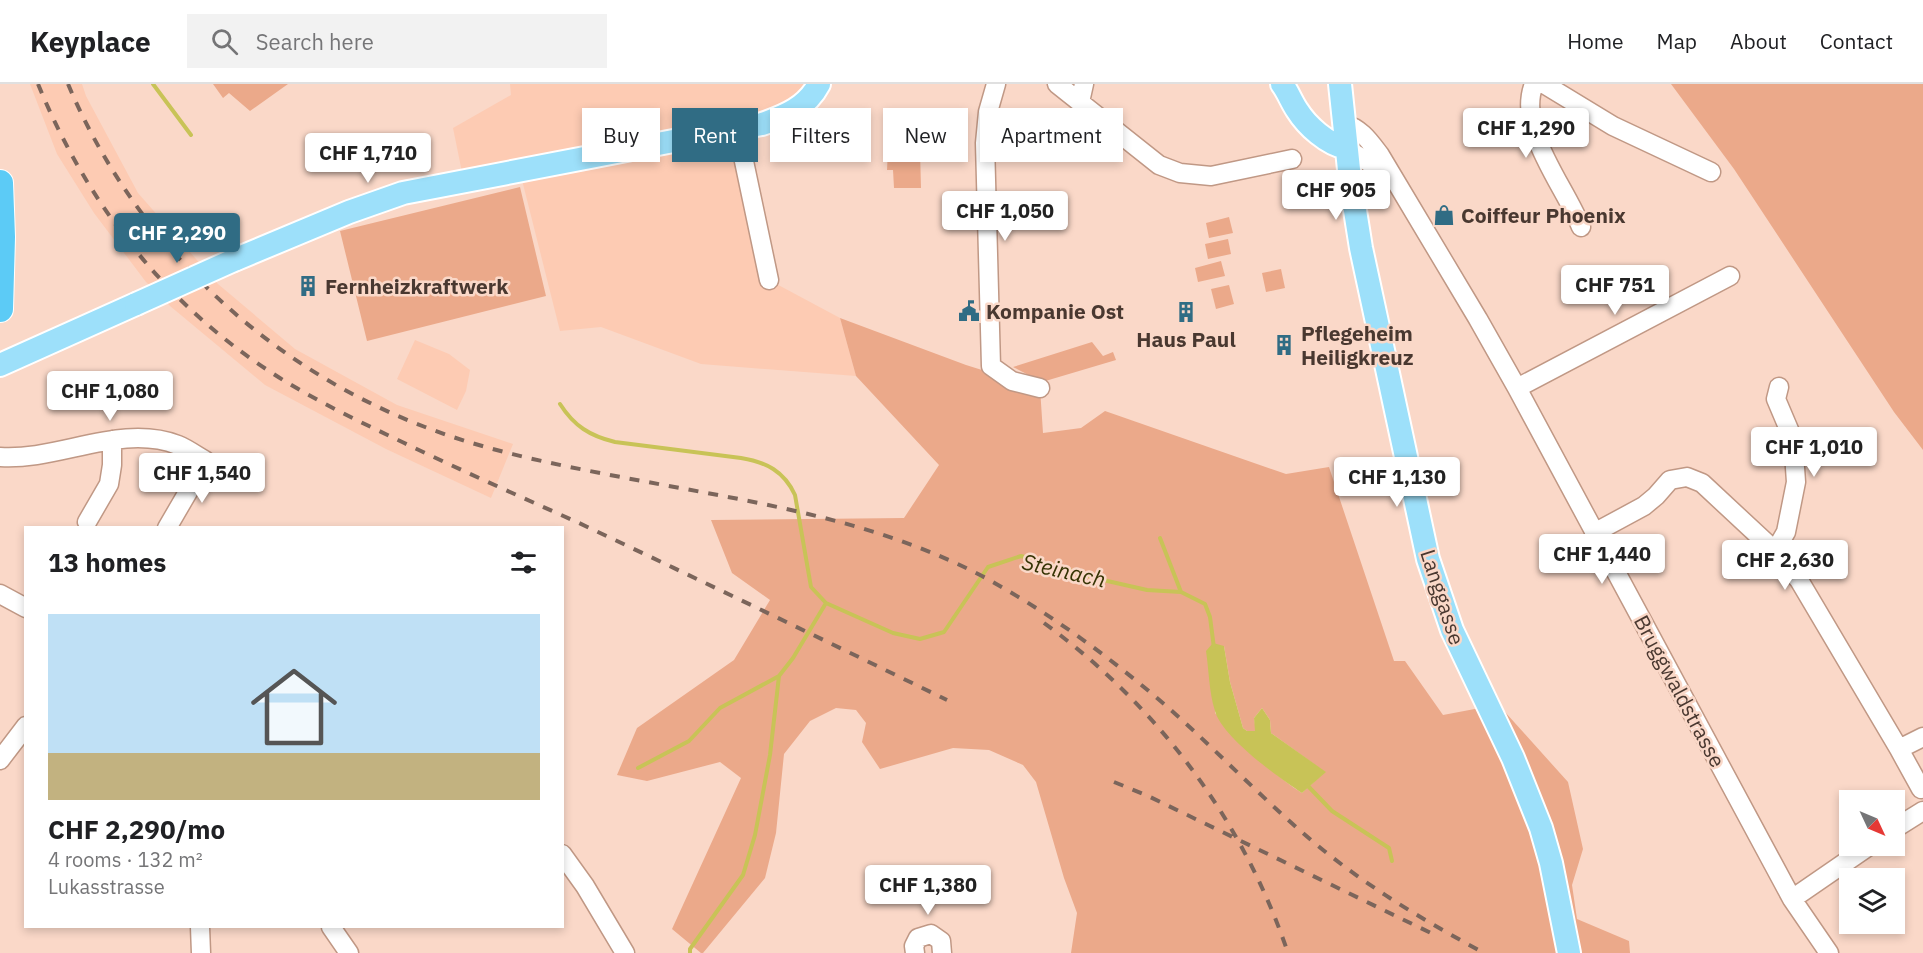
<!DOCTYPE html>
<html lang="en">
<head>
<meta charset="utf-8">
<style>
  :root { --surface:#fff; --page:#f2f2f2; --text:#202124; --muted:#757577; --line:#e0e0e0; --accent:#306c84 }
  body { margin:0; font-family:"IBM Plex Sans",sans-serif; background:var(--page); color:var(--text); height:100vh; display:flex; flex-direction:column; font-size:22px; white-space:nowrap }
  * { box-sizing:border-box; margin:0 }
  p { font-size:20px; color:var(--muted) }
  .icon { flex:none; width:33px; height:33px; fill:none; stroke:currentColor; stroke-width:2; stroke-linecap:round; stroke-linejoin:round }
  .map { position:relative; flex:1; overflow:hidden }
  .side { position:absolute; left:24px; top:442px; width:540px; height:402px; display:flex; flex-direction:column; background:var(--surface); border-radius:0px; box-shadow:0 3px 9px #0003 }
  .side>* { flex:none }
  .banner { position:absolute; left:582px; top:24px; width:570px; height:54px; display:flex; gap:12px }
  .needle { width:39px; rotate:134deg }
  .fabs { position:absolute; left:1839px; top:706px; display:grid; gap:12px }
  .fabs a { display:grid; place-items:center; width:66px; height:66px; border-radius:0px; background:var(--surface); box-shadow:0 3px 9px #0003; font-size:30px }
  .price { position:absolute; translate:-50% -51px; padding:0 14px; border-radius:6px; background:#fff; color:#222; font-size:20px; line-height:39px; filter:drop-shadow(0 2px 3px #0008) }
  .price::after { content:''; position:absolute; left:50%; top:36px; width:18px; height:14px; margin-left:-9px; background:inherit; clip-path:polygon(0 0,100% 0,50% 100%) }
  .price.selected { background:var(--accent); color:#fff }
  ul { padding:0; list-style:none }
  li { display:grid; align-content:center; gap:12px; height:318px; padding:0 24px }
  li+li { border-top:2px solid var(--line) }
  li span { display:grid; place-items:center; height:186px; border-radius:0px; color:#555 }
  li>.icon { margin-inline-start:auto }
  span .icon { width:108px; height:108px; fill:#fffc; stroke-width:1 }
  li b { font-size:26px }
  h2 { display:flex; justify-content:space-between; align-items:center; height:72px; padding:0 24px; font-size:26px }
  .chip { padding:0 21px; border-radius:0px; background:var(--surface); box-shadow:0 3px 9px #0003; font-size:21px; line-height:54px }
  .chip.selected { background:var(--accent); color:#fff }
  header { display:flex; align-items:center; gap:36px; box-sizing:border-box; height:84px; padding:0 30px; background:var(--surface); border-bottom:2px solid var(--line) }
  header strong { font-size:28px }
  nav { display:flex; gap:33px; margin-inline-start:auto; font-size:21px }
  .search { width:420px; height:54px; background:var(--page); display:flex; align-items:center; gap:15px; box-sizing:border-box; padding:0 21px; border-radius:0px; color:var(--muted); font-size:22px }
  .map>svg:first-child { display:block }
  .built { fill:#fdcbb3 }
  .green { fill:#eba98a; fill-rule:evenodd }
  .water { fill:#c8c357 }
  .lines { fill:none; stroke-linecap:round; stroke-linejoin:round }
  .stream { stroke:#c8c357; stroke-width:4 }
  .minor-casing { stroke:#c09885; stroke-width:21 }
  .major-casing { stroke:#fff; stroke-width:26 }
  .highway-casing { stroke:#fff; stroke-width:28 }
  .minor { stroke:#fff; stroke-width:18 }
  .major { stroke:#9de0fa; stroke-width:22 }
  .highway { stroke:#5ccbf6; stroke-width:26 }
  .rail { stroke:#7b655b; stroke-width:4; stroke-dasharray:10 10; stroke-linecap:butt }
  .major-bridge-casing { stroke:#fff; stroke-width:26; stroke-linecap:butt }
  .major-bridge { stroke:#9de0fa; stroke-width:22 }
  .labels { text-anchor:middle; dominant-baseline:central; stroke-width:5; stroke-linejoin:round; paint-order:stroke }
  .poi-label { font-size:21px; font-weight:bold; fill:#493830; stroke:#fad8c8; text-anchor:start }
  .street-label { font-size:21px; fill:#493830; stroke:#fad8c8 }
  .water-label { font-size:22px; font-style:italic; fill:#363404; stroke:#fad8c8 }
</style>
</head>
<body>
<header>
<strong>Keyplace</strong>
<div class="search"><svg class="icon" aria-label="search" viewBox="0 0 24 24"><circle cx="10" cy="10" r="6"/><path d="M15 15l6 6"/></svg>Search here</div>
<nav><a>Home</a><a>Map</a><a>About</a><a>Contact</a></nav>
</header>
<div class="map">
<svg width="1923" height="869" viewBox="0 0 1923 869">
  <rect width="100%" height="100%" fill="#fad8c8"/>
  <path class="built" d="M30 0H82L86 12 138 109 218 200 295 265 397 321 513 360 491 414 386 365 265 301 170 222 146 198 94 129 57 70Z
    M510 0H818L808 16 737 44 769 196 840 234 856 292 701 280 601 243 560 247 520 88 464 98 453 44 511 11Z
    M415 256 449 270 470 286 466 307 457 326 397 295Z"/>
  <path class="green" d="M213 0H288L250 27 229 9 223 14Z
    M1671 0H1923V366L1894 328 1734 85Z
    M888 65 920 66 921 104H894L893 86H887Z
    M520 103 546 212 367 257 340 147Z
    M1229 133 1233 149 1209 154 1206 139Z
    M1228 155 1231 170 1208 175 1205 160Z
    M1221 177 1225 192 1198 198 1195 184Z
    M1281 185 1285 204 1266 208 1262 189Z
    M1229 201 1234 220 1216 225 1211 205Z
    M840 234 966 281 1040 304 1043 349 1081 344 1105 327 1286 390 1329 383 1394 577H1405L1443 631 1480 624 1505 628 1568 698 1583 765 1572 801 1577 835 1629 857 1630 869H1071L1077 829 1064 794 1036 698 1023 681 989 666 953 664 880 685 862 658 866 639 856 626 836 624 810 637 784 670 776 749 765 794 703 869H701L672 845 741 694 720 678 647 697 617 691 637 644 734 576 770 516 732 489 711 436 904 434 939 381 856 292ZM1224 562 1230 598 1243 644 1247 647H1256L1254 634 1262 624 1270 636 1271 649 1325 688 1302 709C1268 687 1242 658 1215 629Z
    M1092 258 1103 272 1113 268 1116 276 1042 298 1013 283Z"/>
  <path class="water" d="M1213 559 1224 562 1230 598 1243 644 1247 647H1255L1254 634 1262 624 1270 636 1271 649 1326 688 1302 709C1279 694 1222 653 1215 627 1209 608 1209 587 1206 567Z"/>
  <g class="lines">
    <path class="stream" d="M153 0 191 51
      M560 320C574 342 590 352 615 358L741 374C766 378 784 387 795 411L811 503 826 519 893 549 920 555 944 548 988 483 1021 472 1103 496 1147 506 1181 508 1205 520 1210 533 1214 564
      M1160 454 1181 508
      M638 684 689 657 720 624 779 592
      M1307 701 1332 727 1389 764 1392 777
      M690 869V865L743 791 755 751 770 671 779 592 793 574 826 519"/>
    <defs>
      <path id="minor" d="M996 0 988 28 985 59 991 282 1012 297 1040 304
        M1057 0 1159 81 1180 89 1211 92 1292 75
        M1534 0C1516 45 1565 102 1581 143
        M1544 0 1613 42 1711 88
        M1080 18 1084 0
        M1344 40C1361 44 1370 58 1380 71L1478 235 1517 304 1792 815 1829 869
        M737 44 769 196
        M1346 64 1390 92
        M1517 304 1730 192
        M0 373C58 377 121 339 178 361 188 365 197 372 206 377L167 444
        M87 438 109 400 112 381V356
        M1594 449 1644 422 1656 412 1670 396 1687 393 1702 399 1775 467 1799 496 1899 665 1921 705
        M1775 467 1786 448 1796 398 1793 355 1776 315 1779 303
        M0 510 26 524
        M1899 665 1923 653
        M0 676 26 642
        M1894 745 1923 727
        M562 770 585 802 625 869
        M1792 815 1869 762
        M200 843 201 869
        M331 843 349 869
        M915 869 914 862 918 854 931 850 941 857 942 869"/>
      <path id="major" d="M1282 0C1288 8 1291 17 1297 26 1307 42 1327 60 1346 64
        M1340 0 1350 95 1361 164 1428 475 1452 546 1513 674 1541 744 1551 779 1569 869
        M234 176 349 128 403 109 762 40C786 32 807 23 819 0
        M0 281 136 220"/>
      <path id="highway" d="M0 99 2 153 0 225"/>
    </defs>
    <use href="#minor" class="minor-casing"/>
    <use href="#major" class="major-casing"/>
    <use href="#highway" class="highway-casing"/>
    <use href="#minor" class="minor"/>
    <use href="#major" class="major"/>
    <use href="#highway" class="highway"/>
    <path class="rail" d="M38 0C86 117 162 217 269 287 310 314 354 335 398 356 458 385 519 412 579 439 702 497 824 556 947 616
      M68 0C135 159 265 282 425 343 490 368 558 381 626 394 747 417 871 434 982 492 1050 529 1114 576 1172 627 1219 669 1263 715 1311 756 1364 801 1423 836 1484 869
      M1044 539C1158 622 1243 736 1288 869
      M1114 698 1146 711 1435 851"/>
    <defs>
      <path id="major-bridge" d="M136 220 234 176"/>
    </defs>
    <use href="#major-bridge" class="major-bridge-casing"/>
    <use href="#major-bridge" class="major-bridge"/>
  </g>
  <defs>
    <symbol id="shop-bare" viewBox="-9 -9 18 18"><path d="M-5-2.5h2.3a2.7 3.5 0 0 1 5.4 0H5L5.5 6h-11ZM-1.5-2.5h3a1.5 2.3 0 0 0-3 0Z" fill="#306c84" stroke="#fad8c8" stroke-width="2.5" paint-order="stroke"/></symbol>
    <symbol id="building-bare" viewBox="-9 -9 18 18"><path d="M-4-6H4V6H1V3H-1V6H-4ZM-2.5-4.3h1.7v1.8h-1.7ZM.8-4.3h1.7v1.8H.8ZM-2.5-1h1.7V.8h-1.7ZM.8-1h1.7V.8H.8Z" fill="#306c84" stroke="#fad8c8" stroke-width="2.5" paint-order="stroke"/></symbol>
    <symbol id="civic-bare" viewBox="-9 -9 18 18"><path d="M-.6-6.5H3V-4.5H.6V-3L4-1V1h2V6H-6V1h2V-1L-.6-3ZM-1.2 2.5V6h2.4V2.5Z" fill="#306c84" stroke="#fad8c8" stroke-width="2.5" paint-order="stroke"/></symbol>
  </defs>
  <g fill-rule="evenodd">
    <use href="#shop-bare" x="1429" y="116" width="30" height="30"/>
    <use href="#building-bare" x="293" y="187" width="30" height="30"/>
    <use href="#civic-bare" x="954" y="212" width="30" height="30"/>
    <use href="#building-bare" x="1171" y="213" width="30" height="30"/>
    <use href="#building-bare" x="1269" y="246" width="30" height="30"/>
  </g>
  <g class="labels">
    <g class="poi-label">
      <text x="1461" y="131">Coiffeur Phoenix</text>
      <text x="325" y="202">Fernheizkraftwerk</text>
      <text x="986" y="227">Kompanie Ost</text>
      <text x="1301" y="249">Pflegeheim<tspan x="1301" dy="24">Heiligkreuz</tspan></text>
      <text x="1186" y="255" text-anchor="middle">Haus Paul</text>
    </g>
    <g class="street-label">
      <text transform="translate(1443 513) rotate(72)">Langgasse</text>
      <text transform="translate(1680 607) rotate(62)">Bruggwaldstrasse</text>
    </g>
    <g class="water-label">
      <text transform="translate(1064 486) rotate(13)">Steinach</text>
    </g>
  </g>
</svg>
<div class="fabs">
<a><svg class="needle" viewBox="-14 -14 28 28"><path d="M0-13l5 13h-10z" fill="#e53935"/><path d="M0 13l5-13h-10z" fill="#757577"/></svg></a>
<a><svg class="icon" aria-label="layers" viewBox="0 0 24 24"><path d="M12 4l9 5-9 5-9-5zM3 14l9 5 9-5"/></svg></a>
</div>
<b class="price" style="left:1526px;top:75px">CHF 1,290</b>
<b class="price" style="left:368px;top:100px">CHF 1,710</b>
<b class="price" style="left:1336px;top:137px">CHF 905</b>
<b class="price" style="left:1005px;top:158px">CHF 1,050</b>
<b class="price selected" style="left:177px;top:180px">CHF 2,290</b>
<b class="price" style="left:1615px;top:232px">CHF 751</b>
<b class="price" style="left:110px;top:338px">CHF 1,080</b>
<b class="price" style="left:1814px;top:394px">CHF 1,010</b>
<b class="price" style="left:202px;top:420px">CHF 1,540</b>
<b class="price" style="left:1397px;top:424px">CHF 1,130</b>
<b class="price" style="left:1602px;top:501px">CHF 1,440</b>
<b class="price" style="left:1785px;top:507px">CHF 2,630</b>
<b class="price" style="left:928px;top:832px">CHF 1,380</b>
<div class="banner">
<a class="chip">Buy</a>
<a class="chip selected">Rent</a>
<a class="chip">Filters</a>
<a class="chip">New</a>
<a class="chip">Apartment</a>
</div>
<section class="side">
<h2>13 homes<svg class="icon" aria-label="filters" viewBox="0 0 24 24"><path d="M4 7h16M4 17h16"/><circle cx="9" cy="7" r="2"/><circle cx="15" cy="17" r="2"/></svg></h2>
<ul>
<li><span style="background:linear-gradient(#bfe0f5 75%,#c2b280 0)"><svg class="icon" aria-label="home" viewBox="0 0 24 24"><path d="M3 11l9-7 9 7M6 9v11h12V9"/></svg></span><div><b>CHF 2,290/mo</b><p>4 rooms · 132 m²</p><p>Lukasstrasse</p></div></li>
</ul>
</section>
</div>
</body>
</html>
